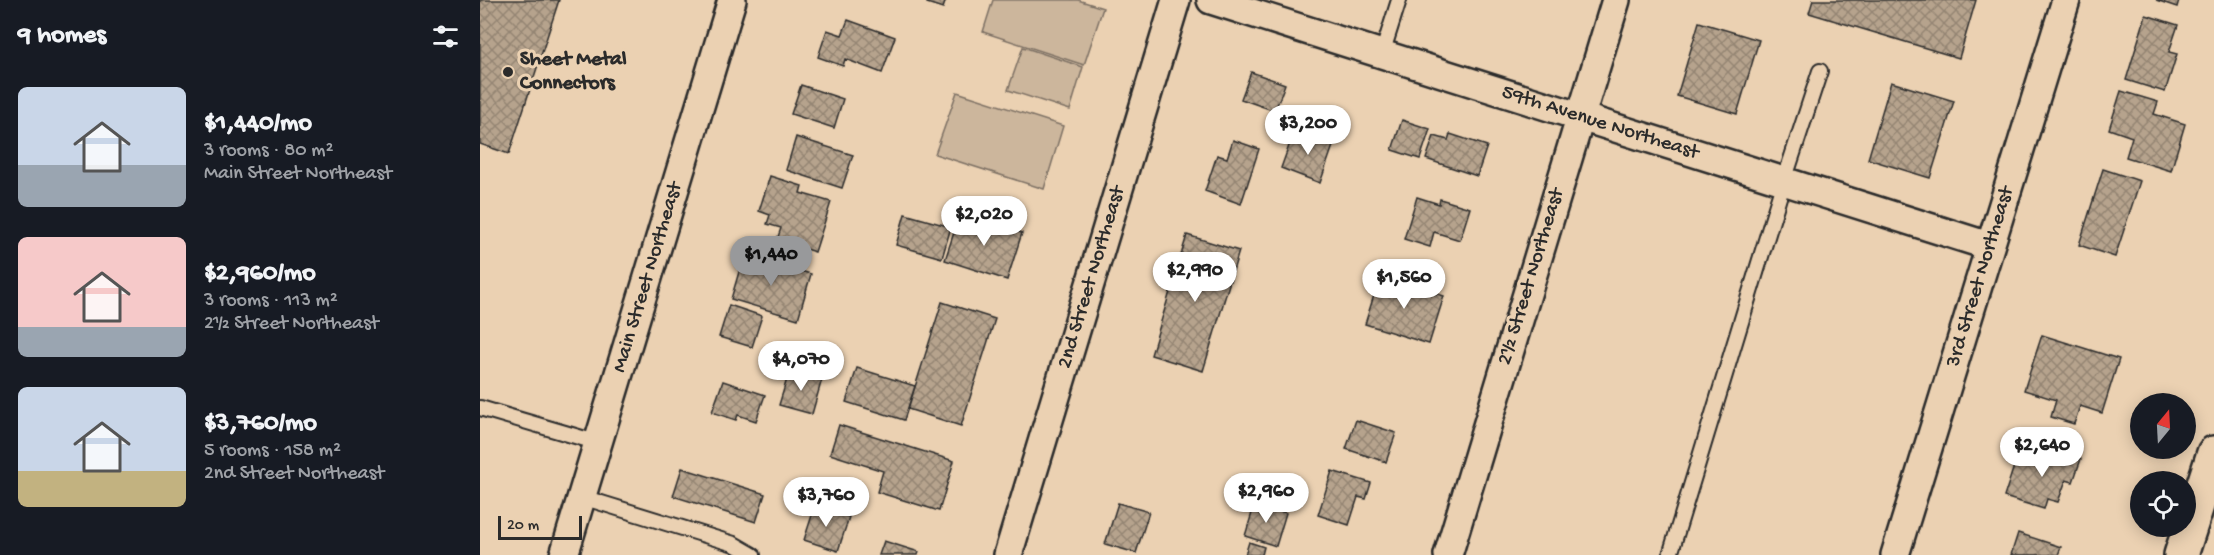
<!DOCTYPE html>
<html lang="en">
<head>
<meta charset="utf-8">
<style>
  :root { --surface:#171b24; --page:#20242c; --text:#f1f3f6; --muted:#9ea1a6; --accent:#98999b }
  body { margin:0; font-family:"Gochi Hand",sans-serif; background:var(--page); color:var(--text); height:100vh; display:flex; flex-direction:column; font-size:22px; white-space:nowrap }
  * { box-sizing:border-box; margin:0 }
  p { font-size:20px; color:var(--muted) }
  .icon { flex:none; width:33px; height:33px; fill:none; stroke:currentColor; stroke-width:2; stroke-linecap:round; stroke-linejoin:round }
  .map { position:relative; flex:1; overflow:hidden }
  .details { display:flex; flex-direction:column; background:var(--surface); width:480px }
  .details>* { flex:none }
  .needle { width:39px; rotate:18deg }
  .fabs { position:absolute; left:1650px; top:393px; display:grid; gap:12px }
  .fabs a { display:grid; place-items:center; width:66px; height:66px; border-radius:50%; background:var(--surface); box-shadow:0 3px 15px #0003; font-size:30px }
  .scale { position:absolute; left:18px; bottom:15px; width:84px; box-sizing:border-box; padding-left:6px; border:3px solid #2b2b2b; border-top:0; font-size:16px; line-height:21px; white-space:nowrap; color:#2b2b2b; -webkit-text-stroke:4px #ebd1b2; paint-order:stroke }
  .price { position:absolute; translate:-50% -51px; padding:0 14px; border-radius:21px; background:#fff; color:#222; font-size:20px; line-height:39px; filter:drop-shadow(0 2px 3px #0008) }
  .price::after { content:''; position:absolute; left:50%; top:36px; width:18px; height:14px; margin-left:-9px; background:inherit; clip-path:polygon(0 0,100% 0,50% 100%) }
  .price.active { background:var(--accent); color:#111 }
  ul { padding:0; list-style:none }
  li { display:flex; align-items:center; gap:18px; height:150px; padding:0 18px }
  li span { display:grid; place-items:center; flex:none; width:168px; height:120px; border-radius:9px; color:#555 }
  li>.icon { margin-inline-start:auto }
  span .icon { width:72px; height:72px; fill:#fffc; stroke-width:1 }
  li b { font-size:26px }
  h2 { display:flex; justify-content:space-between; align-items:center; height:72px; padding:0 18px; font-size:26px }
  main { display:flex; flex:1; min-height:0 }
  .map>svg:first-child { display:block }
  .green { fill:#ccb69c; stroke:#7c7064; stroke-width:1.5 }
  .building { fill:url(#building-cross-hatch); stroke:#2b2b2b; stroke-width:1.5 }
  .lines { fill:none; stroke-linecap:round; stroke-linejoin:round }
  .service-casing { stroke:#2b2b2b; stroke-width:18 }
  .minor-casing { stroke:#2b2b2b; stroke-width:32 }
  .primary-casing { stroke:#2b2b2b; stroke-width:38 }
  .service { stroke:#ebd1b2; stroke-width:14 }
  .minor { stroke:#ebd1b2; stroke-width:27 }
  .primary { stroke:#ebd1b2; stroke-width:33 }
  .poi-dot { fill:#2b2b2b; stroke:#ebd1b2; stroke-width:2 }
  .labels { text-anchor:middle; dominant-baseline:central; stroke-width:6; stroke-linejoin:round; paint-order:stroke }
  .poi-label { font-size:21px; font-weight:bold; fill:#2b2b2b; stroke:#ebd1b2; text-anchor:start }
  .street-label { font-size:21px; fill:#2b2b2b; stroke:#ebd1b2 }
</style>
</head>
<body>
<main>
<section class="details">
<h2>9 homes<svg class="icon" aria-label="filters" viewBox="0 0 24 24"><path d="M4 7h16M4 17h16"/><circle cx="9" cy="7" r="2"/><circle cx="15" cy="17" r="2"/></svg></h2>
<ul>
<li><span style="background:linear-gradient(#c9d6e8 65%,#9aa5b1 0)"><svg class="icon" aria-label="home" viewBox="0 0 24 24"><path d="M3 11l9-7 9 7M6 9v11h12V9"/></svg></span><div><b>$1,440/mo</b><p>3 rooms · 80 m²</p><p>Main Street Northeast</p></div></li>
<li><span style="background:linear-gradient(#f6c9c9 75%,#9aa5b1 0)"><svg class="icon" aria-label="home" viewBox="0 0 24 24"><path d="M3 11l9-7 9 7M6 9v11h12V9"/></svg></span><div><b>$2,960/mo</b><p>3 rooms · 113 m²</p><p>2½ Street Northeast</p></div></li>
<li><span style="background:linear-gradient(#c9d6e8 70%,#c2b280 0)"><svg class="icon" aria-label="home" viewBox="0 0 24 24"><path d="M3 11l9-7 9 7M6 9v11h12V9"/></svg></span><div><b>$3,760/mo</b><p>5 rooms · 158 m²</p><p>2nd Street Northeast</p></div></li>
</ul>
</section>
<div class="map">
<svg width="1734" height="555" viewBox="0 0 1734 555">
  <defs>
    <pattern id="building-cross-hatch" width="8" height="8" patternUnits="userSpaceOnUse" patternTransform="scale(1.5)"><rect width="8" height="8" fill="#b6a38d"/><path d="M0 0l8 8M0 8l8-8" fill="none" stroke="#948573"/></pattern>
  </defs>
  <rect width="100%" height="100%" fill="#ebd1b2"/>
  <filter id="ink" filterUnits="userSpaceOnUse"><feTurbulence type="fractalNoise" baseFrequency=".0167" numOctaves="2"/><feDisplacementMap in="SourceGraphic" scale="12" xChannelSelector="R" yChannelSelector="G"/><feConvolveMatrix kernelMatrix="1 2 1 2 8 2 1 2 1" color-interpolation-filters="sRGB"/></filter>
  <g filter="url(#ink)">
    <path class="green" d="M513 0H598L623 8 604 65 503 32Z
      M543 47 603 67 590 110 528 90Z
      M477 92 583 126 564 189 455 154Z"/>
    <path class="building" d="M0 0H79L29 154 0 144Z
      M448 0H466L463 8 447 3Z
      M1333 0H1496L1479 58 1329 13Z
      M1676 0H1699L1697 7Z
      M1666 15 1698 25 1689 52 1697 54 1685 92 1646 80Z
      M368 20 415 37 402 73 365 59 363 66 338 57 347 30 362 35Z
      M1219 22 1279 40 1257 114 1197 96Z
      M771 72 805 84 795 111 761 99Z
      M1411 82 1474 101 1450 178 1388 159Z
      M321 85 363 99 354 128 311 114Z
      M1641 91 1678 102 1674 114 1705 124 1691 171 1646 157 1652 137 1629 129Z
      M922 120 950 129 940 159 912 150Z
      M815 129 854 143 840 183 801 168Z
      M970 134 1007 146 997 176 946 159 954 136 968 140Z
      M316 137 373 155 362 188 306 170Z
      M753 140 779 149 761 204 725 191 737 155 747 158Z
      M1623 169 1660 181 1635 257 1599 245Z
      M290 176 322 186 320 193 351 202 335 252 297 240 301 228 287 224 290 215 279 211Z
      M937 197 959 204 960 199 990 208 980 240 954 232 950 247 924 239Z
      M425 214 471 227 462 258 416 245Z
      M480 214 542 233 527 280 465 260Z
      M707 235 759 251 723 371 671 355Z
      M264 255 331 274 318 319 251 299Z
      M900 276 964 296 949 344 885 324Z
      M462 302 515 319 481 426 428 409Z
      M249 305 282 316 272 347 239 337Z
      M1562 335 1639 359 1622 413 1600 406 1594 424 1571 417 1576 400 1544 390Z
      M377 368 435 386 424 420 366 402Z
      M310 369 342 379 332 414 299 405Z
      M243 381 285 395 276 421 258 415 256 420 232 412Z
      M876 420 916 433 906 462 866 449Z
      M359 425 474 461 459 511 397 492 403 471 350 454Z
      M1563 447 1601 459 1593 482 1586 480 1578 502 1567 499 1564 509 1524 497 1536 460 1557 467Z
      M202 468 285 494 276 522 193 496Z
      M852 471 891 483 886 499 878 497 869 525 838 515Z
      M638 503 669 512 656 553 625 544Z
      M775 503 806 513 796 546 765 536Z
      M335 506 369 517 358 551 324 540Z
      M1538 533 1581 547 1578 555H1531Z
      M404 541 439 552 438 555H399Z
      M769 542 784 547 782 555H765Z"/>
    <g class="lines">
      <defs>
        <path id="service" d="M902 54 919 0
          M0 408 119 443
          M102 497 254 544 273 555
          M1190 555 1304 181 1340 71"/>
        <g id="minor">
          <path id="s1" d="M731 0 1509 246"/>
          <path id="s2" d="M84 555 252 0"/>
          <path id="s3" d="M528 555 696 0"/>
          <path d="M968 555 1136 0"/>
          <path id="s4" d="M1415 555 1586 0"/>
        </g>
        <path id="primary" d="M1701 555 1734 453"/>
      </defs>
      <use href="#service" class="service-casing"/>
      <use href="#minor" class="minor-casing"/>
      <use href="#primary" class="primary-casing"/>
      <use href="#service" class="service"/>
      <use href="#minor" class="minor"/>
      <use href="#primary" class="primary"/>
    </g>
  </g>
  <circle class="poi-dot" cx="28" cy="72" r="6"/>
  <g class="labels">
    <g class="poi-label">
      <text x="40" y="60">Sheet Metal<tspan x="40" dy="24">Connectors</tspan></text>
    </g>
    <g class="street-label">
      <text stroke="none"><textPath href="#s1" startOffset="408">59th Avenue Northeast</textPath></text>
      <text stroke="none"><textPath href="#s3" startOffset="290">2nd Street Northeast</textPath></text>
      <text transform="translate(1052 277) rotate(-73)">2½ Street Northeast</text>
      <text stroke="none"><textPath href="#s4" startOffset="291">3rd Street Northeast</textPath></text>
      <text stroke="none"><textPath href="#s2" startOffset="290">Main Street Northeast</textPath></text>
    </g>
  </g>
</svg>
<div class="fabs">
<a><svg class="needle" viewBox="-14 -14 28 28"><path d="M0-13l5 13h-10z" fill="#e53935"/><path d="M0 13l5-13h-10z" fill="#9ea1a6"/></svg></a>
<a><svg class="icon" aria-label="locate" viewBox="0 0 24 24"><circle cx="12" cy="12" r="6"/><path d="M12 2v4M12 18v4M2 12h4M18 12h4"/></svg></a>
</div>
<div class="scale">20 m</div>
<b class="price" style="left:828px;top:156px">$3,200</b>
<b class="price" style="left:504px;top:247px">$2,020</b>
<b class="price active" style="left:291px;top:287px">$1,440</b>
<b class="price" style="left:715px;top:303px">$2,990</b>
<b class="price" style="left:924px;top:310px">$1,560</b>
<b class="price" style="left:321px;top:392px">$4,070</b>
<b class="price" style="left:1562px;top:478px">$2,640</b>
<b class="price" style="left:786px;top:524px">$2,960</b>
<b class="price" style="left:346px;top:528px">$3,760</b>
</div>
</main>
</body>
</html>
